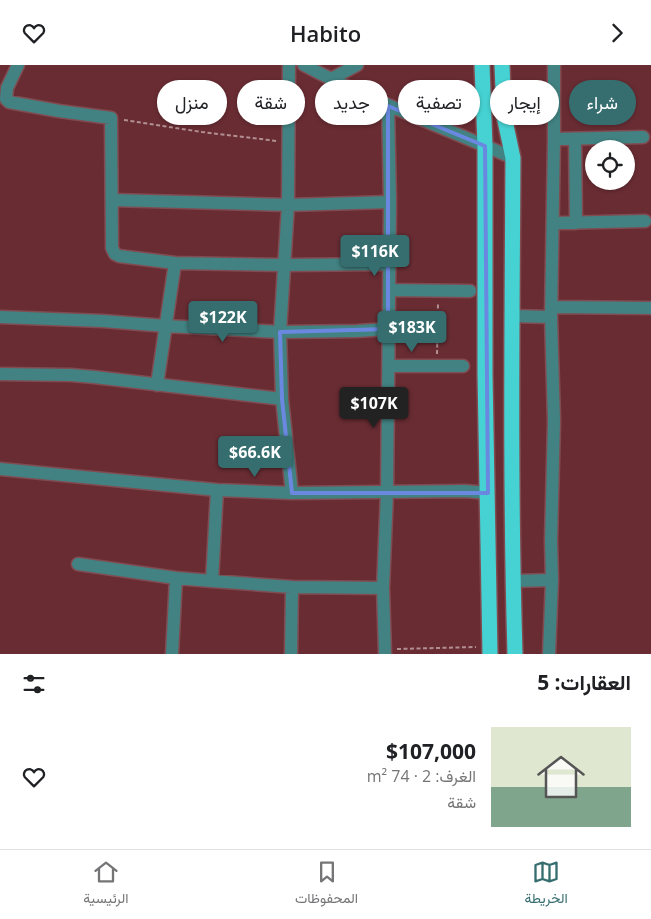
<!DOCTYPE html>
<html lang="ar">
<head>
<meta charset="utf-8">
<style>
  :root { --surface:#fff; --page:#f2f2f2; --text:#202124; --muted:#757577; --line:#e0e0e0; --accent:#366e70 }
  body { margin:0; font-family:"Open Sans",Vazirmatn,sans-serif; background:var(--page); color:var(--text); direction:rtl; height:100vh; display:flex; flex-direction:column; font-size:19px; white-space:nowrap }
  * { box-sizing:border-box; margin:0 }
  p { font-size:16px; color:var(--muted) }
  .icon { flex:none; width:28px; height:28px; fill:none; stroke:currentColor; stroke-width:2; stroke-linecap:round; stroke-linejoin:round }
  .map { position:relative; height:589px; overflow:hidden; direction:ltr }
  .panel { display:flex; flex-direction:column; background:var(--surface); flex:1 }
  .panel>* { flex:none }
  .hud { position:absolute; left:15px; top:15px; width:621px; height:45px; direction:rtl; display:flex; gap:10px }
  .tools { position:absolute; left:585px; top:75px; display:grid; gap:10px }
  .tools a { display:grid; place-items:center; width:50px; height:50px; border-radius:50%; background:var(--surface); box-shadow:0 1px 4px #0004; font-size:25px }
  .price { position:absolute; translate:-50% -42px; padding:0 11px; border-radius:5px; background:var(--accent); color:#fff; font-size:16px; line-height:32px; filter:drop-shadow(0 1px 2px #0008) }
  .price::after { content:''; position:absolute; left:50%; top:30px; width:15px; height:11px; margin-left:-8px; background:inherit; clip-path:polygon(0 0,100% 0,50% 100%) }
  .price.active { background:#222; color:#fff }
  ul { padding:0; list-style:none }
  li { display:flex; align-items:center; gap:15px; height:125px; padding:0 20px }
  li+li { border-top:1px solid var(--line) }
  li span { display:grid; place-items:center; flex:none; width:140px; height:100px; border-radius:0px; color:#555 }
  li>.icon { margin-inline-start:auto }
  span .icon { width:60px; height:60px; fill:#fffc; stroke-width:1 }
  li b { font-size:21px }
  h2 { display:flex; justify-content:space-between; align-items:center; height:60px; padding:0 20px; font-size:21px }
  .tag { padding:0 18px; border-radius:22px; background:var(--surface); box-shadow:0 1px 4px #0004; font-size:18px; line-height:45px }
  .tag.active { background:var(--accent); color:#fff }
  header { display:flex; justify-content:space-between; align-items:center; height:65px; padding:0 20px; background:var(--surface); font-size:22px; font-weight:600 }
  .tab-bar { display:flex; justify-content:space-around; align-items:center; height:70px; border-top:1px solid var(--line); background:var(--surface); font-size:14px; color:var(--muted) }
  .tab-bar a { display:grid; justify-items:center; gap:2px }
  .tab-bar .active { color:var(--accent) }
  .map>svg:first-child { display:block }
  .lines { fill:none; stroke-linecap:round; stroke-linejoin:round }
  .minor-casing { stroke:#804c52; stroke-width:15 }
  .highway-casing { stroke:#804c52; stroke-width:18 }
  .path { stroke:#b28f93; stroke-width:2; stroke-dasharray:4 2.5; stroke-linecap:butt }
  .minor { stroke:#428282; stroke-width:12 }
  .highway { stroke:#46d2d2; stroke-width:15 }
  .marked { fill:none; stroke:#6b88e1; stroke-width:4; stroke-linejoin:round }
</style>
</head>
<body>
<header><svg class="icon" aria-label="forward" viewBox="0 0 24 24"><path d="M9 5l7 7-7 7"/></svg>Habito<svg class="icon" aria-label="heart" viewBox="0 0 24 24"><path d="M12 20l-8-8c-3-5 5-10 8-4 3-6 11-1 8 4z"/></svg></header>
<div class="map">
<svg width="651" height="589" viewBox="0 0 651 589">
  <rect width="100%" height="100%" fill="#692c33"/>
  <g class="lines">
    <defs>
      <path id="minor" d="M18 0 7 23 6 34 9 37 59 46 111 53 112 183 115 189 119 191 175 198 285 200 389 199
        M289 0 288 140 390 137
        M304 0C371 36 443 62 513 93
        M331 14 357 0
        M554 74 643 72
        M575 74 576 158
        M112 135 288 140 280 267 282 334 292 428
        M554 158 645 156
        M389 225 470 226
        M552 242 651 243
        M512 251 551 252
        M0 252 103 256 166 261 280 267 357 266 388 264
        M389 301H463
        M0 309 71 310 94 312 282 334
        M157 320 175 198
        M0 404 217 425 292 428 465 426 488 428
        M78 499 176 513
        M212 516 292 522
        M513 516 552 515
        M172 589 176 513 212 516 217 425
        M291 589 292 522 383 523
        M385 589 383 523 387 427 390 137 388 41
        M549 589 552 515 551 476 554 356 551 252 554 74V0"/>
      <path id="highway" d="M482 0 485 81V309L490 589
        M502 0 504 51 513 93C512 259 510 424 515 589"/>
    </defs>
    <use href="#minor" class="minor-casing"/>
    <use href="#highway" class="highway-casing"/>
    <path class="path" d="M124 55 202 67 277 76
      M437 289 438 239
      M397 584 476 582"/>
    <use href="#minor" class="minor"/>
    <use href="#highway" class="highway"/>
  </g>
  <path class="marked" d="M388 41 485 81 488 428H292L282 334 280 267 388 264Z"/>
</svg>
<div class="tools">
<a><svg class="icon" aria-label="locate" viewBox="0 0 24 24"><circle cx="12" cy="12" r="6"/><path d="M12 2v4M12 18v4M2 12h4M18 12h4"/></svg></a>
</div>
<b class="price" style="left:375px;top:212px">$116K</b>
<b class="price" style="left:223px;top:278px">$122K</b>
<b class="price" style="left:412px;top:288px">$183K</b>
<b class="price active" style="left:374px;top:364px">$107K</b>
<b class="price" style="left:255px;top:413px">$66.6K</b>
<div class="hud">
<a class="tag active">شراء</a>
<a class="tag">إيجار</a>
<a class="tag">تصفية</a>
<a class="tag">جديد</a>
<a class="tag">شقة</a>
<a class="tag">منزل</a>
</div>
</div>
<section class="panel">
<h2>العقارات: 5<svg class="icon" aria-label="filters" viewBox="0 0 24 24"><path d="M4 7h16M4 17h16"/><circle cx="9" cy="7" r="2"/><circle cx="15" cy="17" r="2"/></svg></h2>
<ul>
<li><span style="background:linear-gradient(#dfe7d0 60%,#7fa58c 0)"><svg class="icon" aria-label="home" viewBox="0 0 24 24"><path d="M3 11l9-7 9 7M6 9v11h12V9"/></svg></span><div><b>$107,000</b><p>الغرف: 2 · 74 m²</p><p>شقة</p></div><svg class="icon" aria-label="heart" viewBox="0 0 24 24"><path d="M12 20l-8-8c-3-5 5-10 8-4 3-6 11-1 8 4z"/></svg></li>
</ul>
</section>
<nav class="tab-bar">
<a class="active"><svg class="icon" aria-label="map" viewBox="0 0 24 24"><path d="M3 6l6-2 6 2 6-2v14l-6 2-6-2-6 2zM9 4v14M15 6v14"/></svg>الخريطة</a>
<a><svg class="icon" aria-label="saved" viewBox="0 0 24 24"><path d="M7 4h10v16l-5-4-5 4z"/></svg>المحفوظات</a>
<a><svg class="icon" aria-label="home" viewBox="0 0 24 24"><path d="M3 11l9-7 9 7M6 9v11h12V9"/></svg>الرئيسية</a>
</nav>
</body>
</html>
